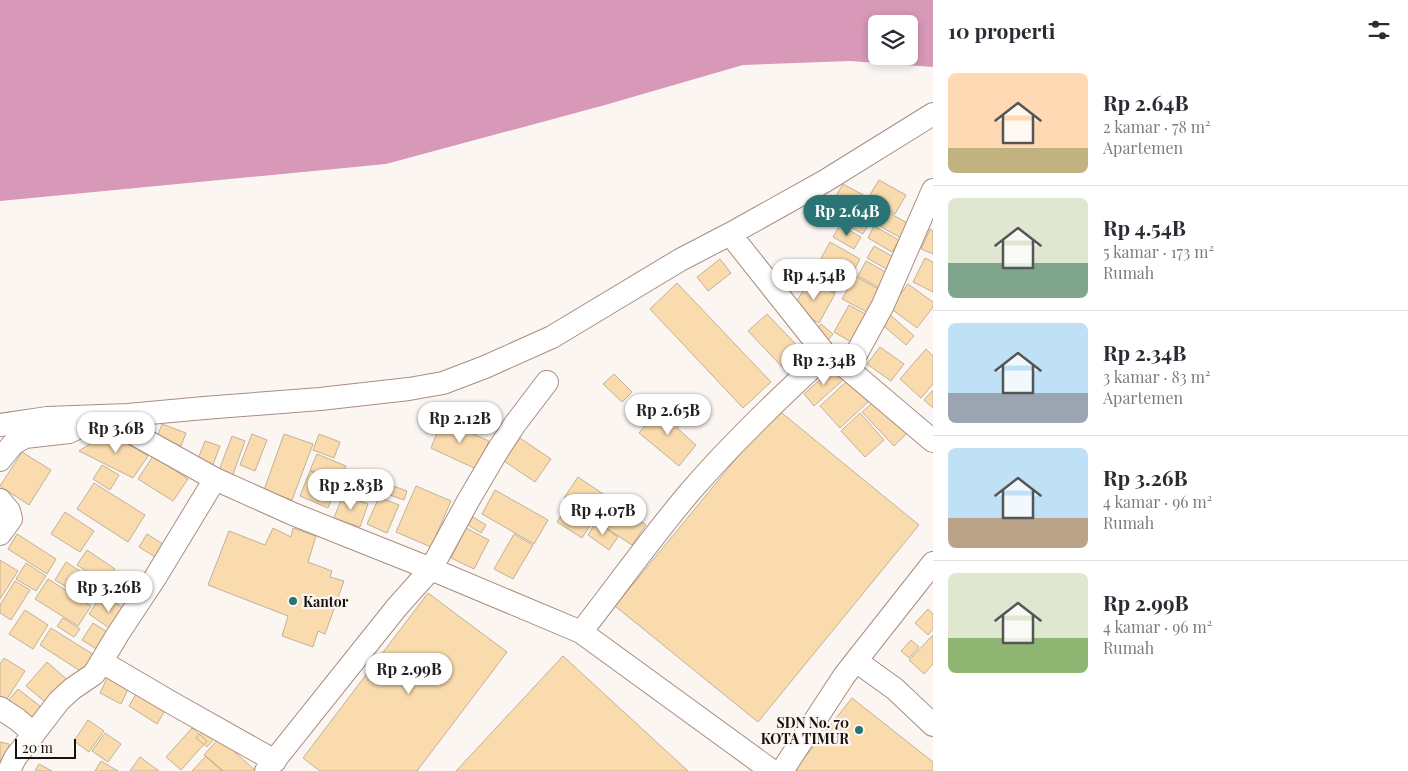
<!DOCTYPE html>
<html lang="id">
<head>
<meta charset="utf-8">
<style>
  :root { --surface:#fff; --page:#f7f7f7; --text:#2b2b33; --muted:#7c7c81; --line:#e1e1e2; --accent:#2a7476 }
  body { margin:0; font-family:"Playfair Display",serif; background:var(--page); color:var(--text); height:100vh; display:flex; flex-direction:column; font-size:19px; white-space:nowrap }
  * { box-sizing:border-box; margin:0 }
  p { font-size:16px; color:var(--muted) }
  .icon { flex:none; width:28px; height:28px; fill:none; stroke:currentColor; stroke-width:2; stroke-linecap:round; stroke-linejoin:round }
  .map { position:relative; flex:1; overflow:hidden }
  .details { display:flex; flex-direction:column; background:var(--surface); width:475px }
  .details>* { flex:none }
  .buttons { position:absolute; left:868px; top:15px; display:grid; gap:10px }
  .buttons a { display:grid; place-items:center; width:50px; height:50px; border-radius:8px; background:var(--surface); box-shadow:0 2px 8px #0003; font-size:25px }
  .scale { position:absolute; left:15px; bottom:12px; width:61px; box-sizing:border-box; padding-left:5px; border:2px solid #1c120d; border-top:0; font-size:14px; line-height:18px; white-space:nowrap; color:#1c120d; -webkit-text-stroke:4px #fcf6f3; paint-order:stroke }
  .price { position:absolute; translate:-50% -42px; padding:0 11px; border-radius:18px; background:#fff; color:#222; font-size:16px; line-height:32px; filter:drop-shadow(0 1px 2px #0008) }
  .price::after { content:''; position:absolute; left:50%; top:30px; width:15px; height:11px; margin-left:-8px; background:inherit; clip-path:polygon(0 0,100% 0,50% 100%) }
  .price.active { background:var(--accent); color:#fff }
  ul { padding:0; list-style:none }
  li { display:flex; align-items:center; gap:15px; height:125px; padding:0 15px }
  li+li { border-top:1px solid var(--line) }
  li span { display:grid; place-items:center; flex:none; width:140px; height:100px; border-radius:8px; color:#555 }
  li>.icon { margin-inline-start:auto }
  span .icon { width:60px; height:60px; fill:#fffc; stroke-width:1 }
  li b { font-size:21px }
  h2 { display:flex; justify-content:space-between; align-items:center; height:60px; padding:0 15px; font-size:21px }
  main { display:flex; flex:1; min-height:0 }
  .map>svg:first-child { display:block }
  .water { fill:#d898b7; fill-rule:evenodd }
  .building { fill:#f9dbad; stroke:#c2b198 }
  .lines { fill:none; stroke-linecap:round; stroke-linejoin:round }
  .street-casing { stroke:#a98d7f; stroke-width:24 }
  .street { stroke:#fff; stroke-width:22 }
  .poi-dot { fill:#2a7476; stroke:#fcf6f3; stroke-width:2 }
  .labels { text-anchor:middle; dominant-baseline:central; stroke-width:4.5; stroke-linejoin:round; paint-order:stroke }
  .poi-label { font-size:14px; font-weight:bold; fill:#1c120d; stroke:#fcf6f3; text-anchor:start }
</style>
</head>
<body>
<main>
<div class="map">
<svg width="933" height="771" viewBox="0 0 933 771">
  <rect width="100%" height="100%" fill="#fcf6f3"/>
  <path class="water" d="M0 0H933V67L850 61 743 65 605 105 386 164 0 201ZM876 24H909V56H876Z"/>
  <path class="building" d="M879 180 906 195 895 214 868 198Z
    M843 184 865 196 848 225 826 213Z
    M877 206 909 224 901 238 869 220Z
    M857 215 870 222 863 234 850 227Z
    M840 225 861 237 854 249 833 237Z
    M874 226 899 240 892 252 868 238Z
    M930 229 933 231V254L921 249Z
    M830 242 860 259 848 281 818 264Z
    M874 246 897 259 890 271 867 258Z
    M925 258 933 262V292L913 282Z
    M720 259 731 273 708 291 697 277Z
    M866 261 889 274 881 289 858 276Z
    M818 266 843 280 835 293 810 279Z
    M855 276 880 290 867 312 842 299Z
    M809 280 835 294 819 323 793 308Z
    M677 283 771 382 743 408 650 309Z
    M908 284 933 302V307L917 328 890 308Z
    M849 305 867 315 851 342 834 332Z
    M887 312 914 336 906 345 878 321Z
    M767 314 806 355 788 373 748 331Z
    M821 324 833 334 825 344 813 334Z
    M880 347 904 364 891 381 867 364Z
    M926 349 933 356V384L921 398 900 379Z
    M834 367 844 379 814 406 804 394Z
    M614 374 632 392 622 402 603 384Z
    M848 380 868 402 840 428 820 406Z
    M933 390V408L924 400Z
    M876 400 907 433 894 446 862 412Z
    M662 406 682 422 677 428 696 445 679 466 639 433Z
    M777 409 919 525 758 722 615 606Z
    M860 413 884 440 865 457 841 431Z
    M442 420 489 441 476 469 431 448Z
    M162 424 186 433 181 446 157 437Z
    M108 432 148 456 133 478 79 451Z
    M252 434 267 440 255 471 240 465Z
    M284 434 313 444 292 500 264 490Z
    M319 434 340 442 334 458 313 450Z
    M232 436 245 441 232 477 218 473Z
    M520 438 551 459 535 482 504 461Z
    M205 441 220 446 211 470 196 464Z
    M22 452 51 470 29 505 0 486Z
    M317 454 346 466 340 482 310 470Z
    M153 456 188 479 173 501 138 479Z
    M102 465 119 475 110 490 93 479Z
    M353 469 378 478 370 500 344 491Z
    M310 471 338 483 328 508 300 496Z
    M578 477 609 498 595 519 564 498Z
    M94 483 145 515 128 542 77 509Z
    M385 483 407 491 404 500 381 492Z
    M416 486 451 501 431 547 396 532Z
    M495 490 548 520 534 544 482 514Z
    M343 495 368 504 360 527 334 518Z
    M379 497 399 505 387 533 367 524Z
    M611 502 646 525 632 545 597 522Z
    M568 505 593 521 582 538 557 522Z
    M65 512 94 531 80 552 51 534Z
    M473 517 486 525 481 533 468 525Z
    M596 522 618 537 609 550 588 535Z
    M273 528 291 537 293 528 316 536 308 562 332 571 330 577 344 581 325 634 318 631 313 647 282 636 288 616 208 585 229 531 265 545Z
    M466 528 489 540 474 569 451 558Z
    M17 534 56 559 47 574 8 549Z
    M147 534 168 547 160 560 139 547Z
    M514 534 533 545 513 579 494 569Z
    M87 550 115 569 105 584 77 565Z
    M0 560 18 571 0 599Z
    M66 562 100 584 89 601 55 580Z
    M26 563 46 576 36 591 16 579Z
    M117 572 134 583 121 603 105 592Z
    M48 579 91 606 78 626 35 599Z
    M15 581 30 590 11 620 0 613V605Z
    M428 593 507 652 417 771H320L303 758Z
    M102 594 128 611 115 632 89 614Z
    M928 609 933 614V629L928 635 915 623Z
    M25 610 48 625 33 649 9 634Z
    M63 618 80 629 74 637 57 626Z
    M93 623 112 635 101 652 82 640Z
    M51 628 99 658 88 676 40 645Z
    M933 635V664L924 674 909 660Z
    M911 640 919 647 909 658 901 651Z
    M563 656 688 771H456Z
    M4 658 25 671 5 702 0 698V664Z
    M47 662 71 683 50 706 26 686Z
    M108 676 129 687 121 704 100 693Z
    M18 689 49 713 35 729 5 705Z
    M138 691 166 709 157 724 129 706Z
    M852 698 933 762V771H794Z
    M88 720 104 731 89 752 74 741Z
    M192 728 207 741 181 770 166 757Z
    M204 729 214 739 207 747 196 738Z
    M105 733 121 744 108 762 92 751Z
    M219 738 256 771H222L204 755Z
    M0 742 9 744 3 771H0Z
    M206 756 223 771H192Z
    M140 757 159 771H130Z
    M101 761 118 771H95Z
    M39 764 52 771H35Z"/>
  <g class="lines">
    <defs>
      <path id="street" d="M730 234 825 181 933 114
        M848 369 883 305 933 190
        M128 415 130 428 136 435 215 479 293 514 431 569 581 632 772 771
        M0 425 47 418 128 415 204 408 320 399 409 389 443 383 485 367 552 337 680 260 730 234 826 355 848 369 933 441
        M0 460 13 444 25 437 69 432 88 423
        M0 500 9 511 11 519 0 534
        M581 632C617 586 651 538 689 493 731 444 778 399 826 355
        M856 661 895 689 933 725
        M102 662 172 703 275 761
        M0 708 18 720 34 734
        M9 771 15 758 59 701 72 689 94 674 118 634 155 578 215 479
        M266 771 397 607 431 569 468 501 498 450 515 424 547 382
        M782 771 844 676 933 563"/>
    </defs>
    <use href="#street" class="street-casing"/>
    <use href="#street" class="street"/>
  </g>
  <g class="poi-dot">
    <circle cx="293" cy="601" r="5"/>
    <circle cx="859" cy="730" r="5"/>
  </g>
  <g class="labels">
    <g class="poi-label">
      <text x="303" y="601">Kantor</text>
      <text x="849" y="722" text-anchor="end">SDN No. 70<tspan x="849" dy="16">KOTA TIMUR</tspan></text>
    </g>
  </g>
</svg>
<div class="buttons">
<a><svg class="icon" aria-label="layers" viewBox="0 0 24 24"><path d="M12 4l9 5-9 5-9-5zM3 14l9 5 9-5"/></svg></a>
</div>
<div class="scale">20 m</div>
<b class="price active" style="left:847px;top:237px">Rp 2.64B</b>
<b class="price" style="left:814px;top:301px">Rp 4.54B</b>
<b class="price" style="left:824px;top:386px">Rp 2.34B</b>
<b class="price" style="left:668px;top:436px">Rp 2.65B</b>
<b class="price" style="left:460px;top:444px">Rp 2.12B</b>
<b class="price" style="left:116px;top:454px">Rp 3.6B</b>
<b class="price" style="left:351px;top:511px">Rp 2.83B</b>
<b class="price" style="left:603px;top:536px">Rp 4.07B</b>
<b class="price" style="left:109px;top:613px">Rp 3.26B</b>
<b class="price" style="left:409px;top:695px">Rp 2.99B</b>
</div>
<section class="details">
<h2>10 properti<svg class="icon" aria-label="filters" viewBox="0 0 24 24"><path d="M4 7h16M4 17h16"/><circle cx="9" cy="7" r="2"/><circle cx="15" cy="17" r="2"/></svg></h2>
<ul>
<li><span style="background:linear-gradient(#ffd9b3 75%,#c2b280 0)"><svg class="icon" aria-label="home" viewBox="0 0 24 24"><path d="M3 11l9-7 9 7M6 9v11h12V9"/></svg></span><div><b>Rp 2.64B</b><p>2 kamar · 78 m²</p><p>Apartemen</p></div></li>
<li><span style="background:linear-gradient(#dfe7d0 65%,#7fa58c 0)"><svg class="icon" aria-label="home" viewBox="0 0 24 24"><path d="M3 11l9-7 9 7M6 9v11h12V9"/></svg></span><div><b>Rp 4.54B</b><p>5 kamar · 173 m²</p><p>Rumah</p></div></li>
<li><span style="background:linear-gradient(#bfe0f5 70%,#9aa5b1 0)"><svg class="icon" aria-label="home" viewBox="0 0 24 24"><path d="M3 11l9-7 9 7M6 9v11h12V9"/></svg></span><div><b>Rp 2.34B</b><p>3 kamar · 83 m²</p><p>Apartemen</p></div></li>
<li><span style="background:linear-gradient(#bfe0f5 70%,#b9a48a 0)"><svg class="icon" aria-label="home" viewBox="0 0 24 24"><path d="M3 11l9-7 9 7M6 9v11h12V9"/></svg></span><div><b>Rp 3.26B</b><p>4 kamar · 96 m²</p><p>Rumah</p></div></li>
<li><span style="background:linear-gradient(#dfe7d0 65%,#8fb573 0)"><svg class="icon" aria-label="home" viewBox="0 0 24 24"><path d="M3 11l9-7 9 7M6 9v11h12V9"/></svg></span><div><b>Rp 2.99B</b><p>4 kamar · 96 m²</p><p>Rumah</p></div></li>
</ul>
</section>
</main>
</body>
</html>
